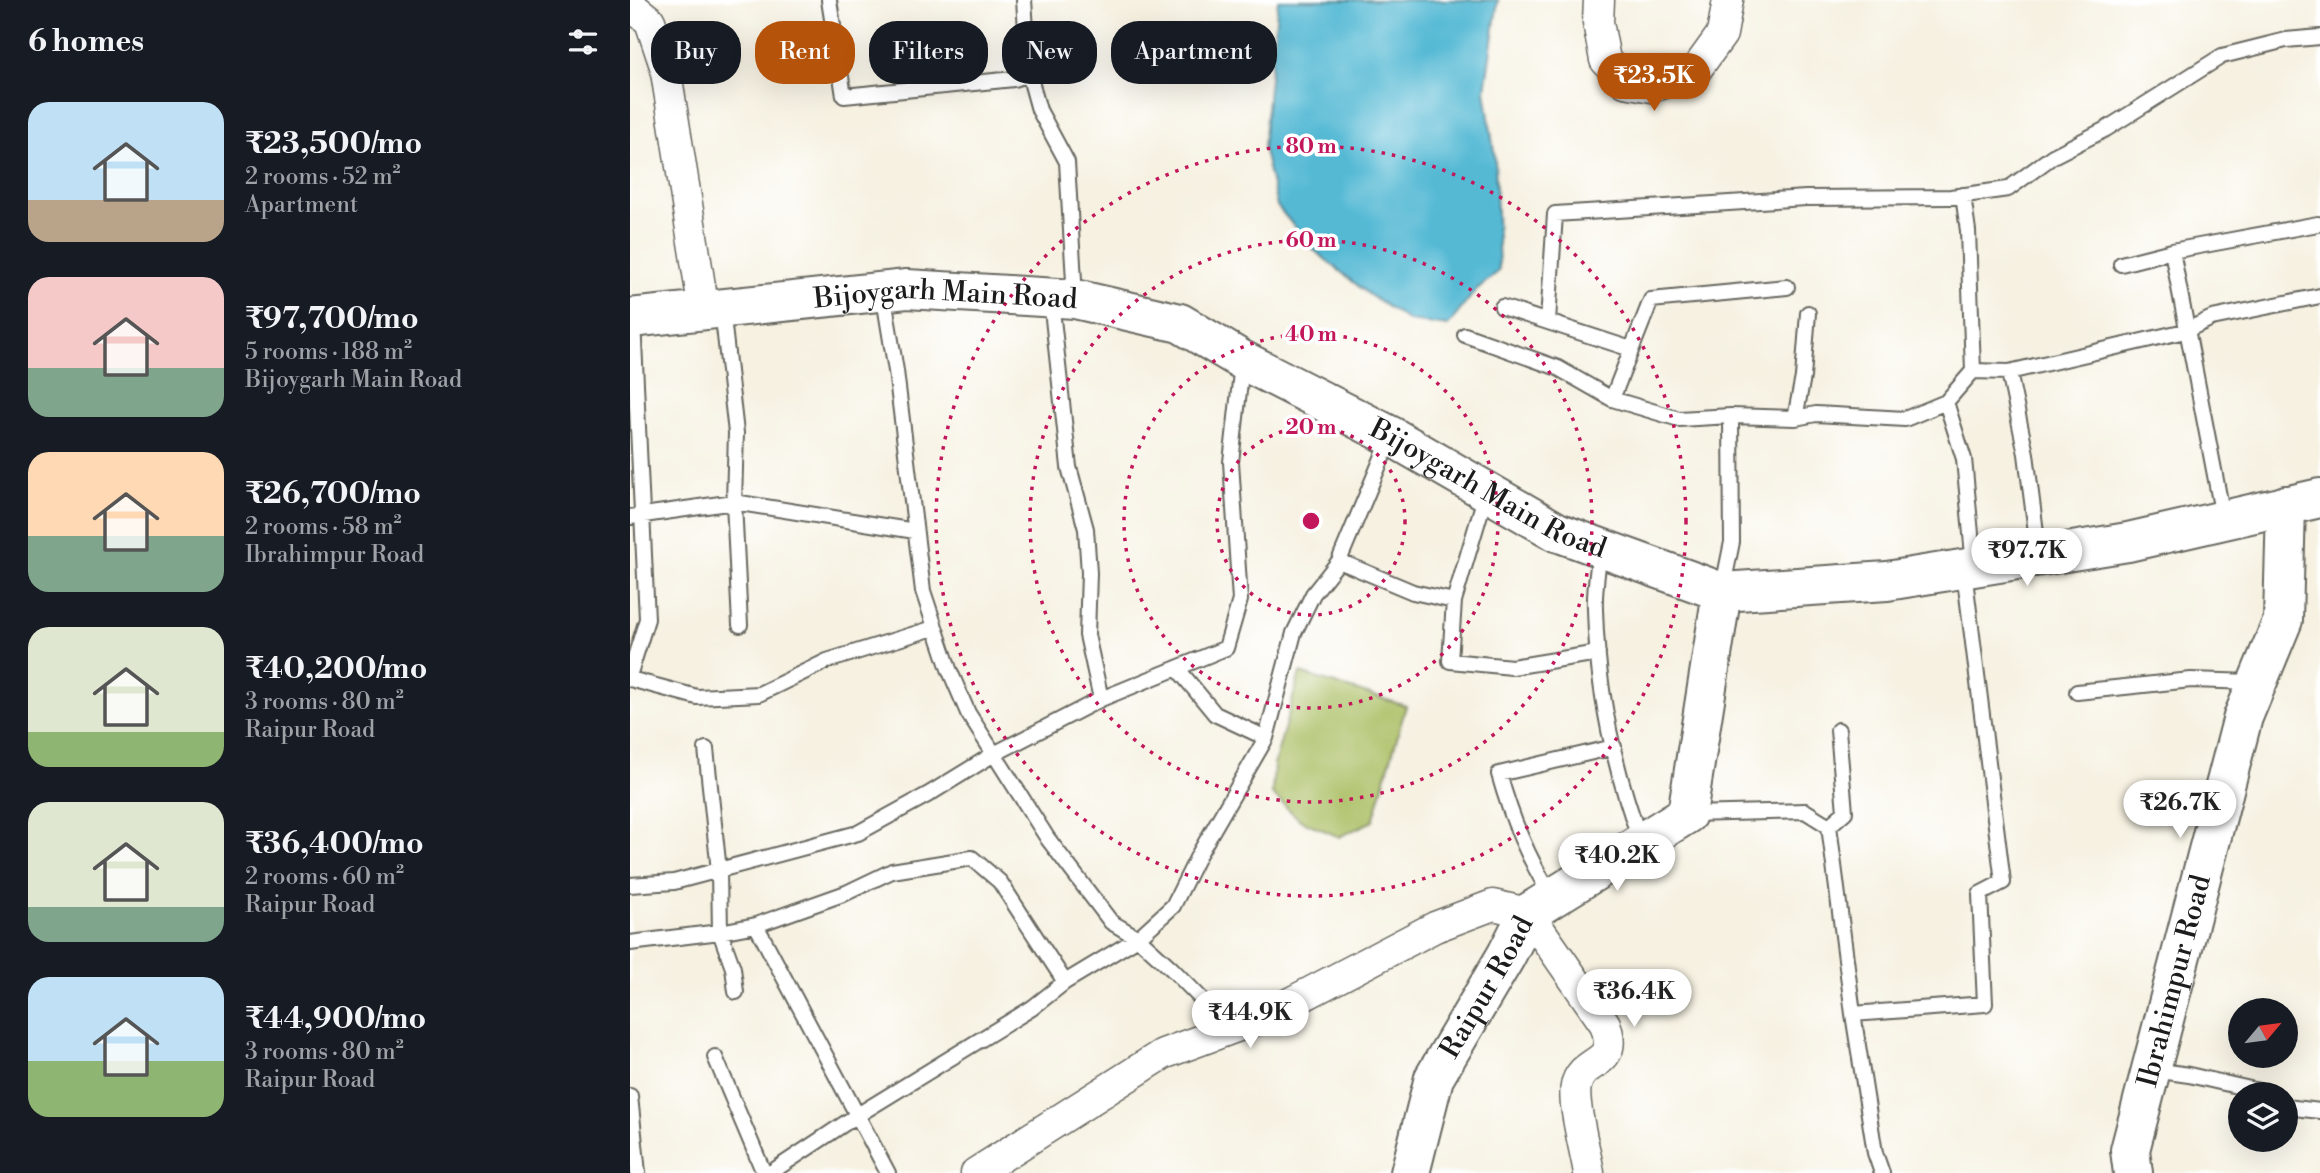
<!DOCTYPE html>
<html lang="en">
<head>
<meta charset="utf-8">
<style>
  :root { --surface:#171b24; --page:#242831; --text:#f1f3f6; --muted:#9ea1a6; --accent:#b45309 }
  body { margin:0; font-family:"Libre Bodoni",serif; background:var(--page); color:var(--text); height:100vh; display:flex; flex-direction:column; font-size:26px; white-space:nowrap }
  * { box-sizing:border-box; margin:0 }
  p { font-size:23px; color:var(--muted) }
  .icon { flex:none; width:38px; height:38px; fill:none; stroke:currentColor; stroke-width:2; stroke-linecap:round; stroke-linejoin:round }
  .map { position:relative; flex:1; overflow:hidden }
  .panel { display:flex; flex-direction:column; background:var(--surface); width:630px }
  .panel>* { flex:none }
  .top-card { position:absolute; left:21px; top:21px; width:665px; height:63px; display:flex; gap:14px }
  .needle { width:46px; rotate:61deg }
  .fabs { position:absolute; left:1598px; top:998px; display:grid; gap:14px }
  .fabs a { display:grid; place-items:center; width:70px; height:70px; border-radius:50%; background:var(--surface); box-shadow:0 7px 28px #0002; font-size:35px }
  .price { position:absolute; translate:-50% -60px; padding:0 16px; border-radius:24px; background:#fff; color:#222; font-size:23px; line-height:46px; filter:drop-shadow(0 2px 4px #0008) }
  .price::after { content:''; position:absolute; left:50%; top:42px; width:21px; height:16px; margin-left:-10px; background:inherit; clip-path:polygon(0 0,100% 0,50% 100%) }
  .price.selected { background:var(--accent); color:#fff }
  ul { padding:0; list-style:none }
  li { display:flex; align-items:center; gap:21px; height:175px; padding:0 28px }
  li span { display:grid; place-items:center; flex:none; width:196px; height:140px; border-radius:21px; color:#555 }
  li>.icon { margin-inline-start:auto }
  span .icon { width:84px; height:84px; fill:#fffc; stroke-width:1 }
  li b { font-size:30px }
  h2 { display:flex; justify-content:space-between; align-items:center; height:84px; padding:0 28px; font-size:30px }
  .tag { padding:0 24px; border-radius:28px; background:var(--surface); box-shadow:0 7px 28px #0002; font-size:24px; line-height:63px }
  .tag.selected { background:var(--accent); color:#fff }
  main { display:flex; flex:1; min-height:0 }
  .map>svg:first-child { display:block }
  .green { fill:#a9bd61; stroke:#626c3e; stroke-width:2 }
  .water { fill:#55b9d4; stroke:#386a78; stroke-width:2 }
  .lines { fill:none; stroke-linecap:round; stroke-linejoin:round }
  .lane-casing { stroke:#686761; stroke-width:18 }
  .street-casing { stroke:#686761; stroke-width:33 }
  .secondary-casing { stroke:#686761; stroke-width:42 }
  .lane { stroke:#fff; stroke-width:14 }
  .street { stroke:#fff; stroke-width:30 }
  .secondary { stroke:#fff; stroke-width:38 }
  .ring { fill:none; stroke:#c2185b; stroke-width:3.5; stroke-dasharray:3.5 7 }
  .labels { text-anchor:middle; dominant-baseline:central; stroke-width:7; stroke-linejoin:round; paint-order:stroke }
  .street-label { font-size:28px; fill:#1c1c1c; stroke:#fff }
  .centre { fill:#c2185b; stroke:#fff; stroke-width:3.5 }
  .ring-label { font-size:21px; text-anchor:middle; font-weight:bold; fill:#c2185b; stroke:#fff; stroke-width:7; stroke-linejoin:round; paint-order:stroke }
</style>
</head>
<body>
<main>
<section class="panel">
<h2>6 homes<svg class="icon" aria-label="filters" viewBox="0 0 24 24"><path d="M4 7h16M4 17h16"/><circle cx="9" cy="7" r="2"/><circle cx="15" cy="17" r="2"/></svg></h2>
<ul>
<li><span style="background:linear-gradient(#bfe0f5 70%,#b9a48a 0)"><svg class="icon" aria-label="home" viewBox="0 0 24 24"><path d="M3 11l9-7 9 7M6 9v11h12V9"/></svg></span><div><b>₹23,500/mo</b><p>2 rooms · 52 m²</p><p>Apartment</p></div></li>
<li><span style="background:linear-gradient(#f6c9c9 65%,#7fa58c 0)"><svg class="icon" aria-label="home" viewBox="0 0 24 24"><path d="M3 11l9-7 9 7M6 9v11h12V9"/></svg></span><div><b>₹97,700/mo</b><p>5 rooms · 188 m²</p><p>Bijoygarh Main Road</p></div></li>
<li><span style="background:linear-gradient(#ffd9b3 60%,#7fa58c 0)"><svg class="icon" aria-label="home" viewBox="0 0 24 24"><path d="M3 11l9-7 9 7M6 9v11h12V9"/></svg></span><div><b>₹26,700/mo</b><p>2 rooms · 58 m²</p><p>Ibrahimpur Road</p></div></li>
<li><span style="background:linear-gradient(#dfe7d0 75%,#8fb573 0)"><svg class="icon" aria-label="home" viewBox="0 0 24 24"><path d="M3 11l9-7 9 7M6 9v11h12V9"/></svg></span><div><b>₹40,200/mo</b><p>3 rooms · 80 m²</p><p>Raipur Road</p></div></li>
<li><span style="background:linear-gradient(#dfe7d0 75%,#7fa58c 0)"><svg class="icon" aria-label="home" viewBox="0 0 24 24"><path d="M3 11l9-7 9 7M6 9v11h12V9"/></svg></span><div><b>₹36,400/mo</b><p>2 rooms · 60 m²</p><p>Raipur Road</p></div></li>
<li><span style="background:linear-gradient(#bfe0f5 60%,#8fb573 0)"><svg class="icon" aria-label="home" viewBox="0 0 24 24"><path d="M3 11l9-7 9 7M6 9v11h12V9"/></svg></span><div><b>₹44,900/mo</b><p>3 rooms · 80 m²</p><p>Raipur Road</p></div></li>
</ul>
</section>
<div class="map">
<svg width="1690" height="1173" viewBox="0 0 1690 1173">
  <rect width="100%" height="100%" fill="#fff"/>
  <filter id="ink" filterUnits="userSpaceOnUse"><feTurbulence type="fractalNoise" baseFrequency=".0143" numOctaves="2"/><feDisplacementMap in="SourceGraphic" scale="14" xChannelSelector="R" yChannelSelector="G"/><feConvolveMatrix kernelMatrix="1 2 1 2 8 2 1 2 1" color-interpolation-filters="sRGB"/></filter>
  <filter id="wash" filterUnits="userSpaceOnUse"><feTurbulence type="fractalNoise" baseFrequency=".00686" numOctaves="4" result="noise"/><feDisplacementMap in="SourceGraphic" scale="28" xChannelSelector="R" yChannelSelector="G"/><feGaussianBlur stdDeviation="1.57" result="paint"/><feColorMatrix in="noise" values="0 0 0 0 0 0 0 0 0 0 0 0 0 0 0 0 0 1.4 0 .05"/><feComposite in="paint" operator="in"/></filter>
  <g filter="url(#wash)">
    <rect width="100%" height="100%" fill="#f6f1e1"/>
    <path class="green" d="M670 673 776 706 743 821 709 837 670 820 642 794 644 765Z"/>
    <path class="water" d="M648 0H868L855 90 865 159 869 271 846 290 818 326 779 321 738 294 684 250 647 206 633 147Z"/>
  </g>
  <g filter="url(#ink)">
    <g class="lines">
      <defs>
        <path id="lane" d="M199 0 214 96 384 79 399 74
          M394 0 399 74 409 110 437 162 445 298
          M1333 195 1338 231 1343 371
          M1542 251 1593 517
          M1491 264 1542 251 1688 224
          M253 292 266 371 293 591 319 669 338 713 418 839 481 922 508 938 542 969 601 1029
          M872 307 1001 349
          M92 309 106 433 104 502 110 625
          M918 321 925 214 1176 198 1321 197 1378 189 1423 156 1476 129 1592 56 1656 40 1690 37
          M835 335 928 368 982 399 1049 419 1101 416 1165 418 1186 414 1275 419 1316 402
          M1379 372 1396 454 1409 556
          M982 399 1021 300 1157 287
          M1165 418 1173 377 1178 313
          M856 494 824 601 820 661 882 667 968 653
          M0 517 104 502 285 531
          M970 549C968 569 964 589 965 609 967 687 984 768 1011 842
          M709 561 783 592 824 601
          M1344 566 1334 459 1316 402 1343 371 1379 372 1555 331 1582 318 1690 296
          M1092 591 1102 542 1101 416
          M547 668 585 714 636 738
          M0 673 17 619 3 320
          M0 679 67 697 129 694 197 661 304 628
          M1447 692 1561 680 1623 682
          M471 699 596 648 610 600 601 462 612 364
          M76 749 89 871 90 932 103 968 106 992
          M1060 814 1175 811 1199 826 1223 1014 1245 1153 1252 1173
          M1199 826 1215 812 1208 730
          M0 885 44 882 228 833 299 794 364 754 471 699 457 635 459 573 456 529 439 467 421 300
          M922 897C897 856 882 820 869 774L984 747
          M126 925 258 1173
          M0 943 90 932 126 925 216 893 262 871 342 858 370 882 435 982
          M1223 1014 1355 1004 1350 894 1373 882 1334 571
          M85 1057 134 1173
          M1524 1070 1559 1075 1642 1094
          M0 1096 8 1173
          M1656 1107 1690 1111
          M140 1173 226 1116 402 1008 435 982 508 938 543 906 569 854 636 738 664 633 683 594 709 561 760 439"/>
        <path id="street" d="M969 0 968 22 975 60 995 82 1022 87 1063 74 1092 34 1098 0
          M0 5 20 21 35 66 74 311
          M346 1173 533 1054 633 1017 805 927 863 905 898 913 975 1024C991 1068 951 1057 946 1086 942 1103 956 1153 959 1173"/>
        <g id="secondary">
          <path id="s1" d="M0 318 277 289 445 299 550 323 612 360 761 436 927 532 1092 592 1257 581 1498 542 1690 498"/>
          <path id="s2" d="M780 1173 804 1078 876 956 898 913 1057 814 1092 592"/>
          <path id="s3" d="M1503 1173 1500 1150 1613 717 1653 620 1656 505"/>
        </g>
      </defs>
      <use href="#lane" class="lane-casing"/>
      <use href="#street" class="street-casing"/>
      <use href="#secondary" class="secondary-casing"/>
      <use href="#lane" class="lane"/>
      <use href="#street" class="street"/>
      <use href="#secondary" class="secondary"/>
    </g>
  </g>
  <g class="ring">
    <circle cx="681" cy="521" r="94"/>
    <circle cx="681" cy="521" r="187"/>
    <circle cx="681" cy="521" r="281"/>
    <circle cx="681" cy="521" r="375"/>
  </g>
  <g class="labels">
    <g class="street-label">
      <text stroke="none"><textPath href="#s1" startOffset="317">Bijoygarh Main Road</textPath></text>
      <text stroke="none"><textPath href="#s1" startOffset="905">Bijoygarh Main Road</textPath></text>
      <text stroke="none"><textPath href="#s3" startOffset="198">Ibrahimpur Road</textPath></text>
      <text stroke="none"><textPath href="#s2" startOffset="203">Raipur Road</textPath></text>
    </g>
  </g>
  <circle cx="681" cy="521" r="10" class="centre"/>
  <g class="ring-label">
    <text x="681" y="153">80 m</text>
    <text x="681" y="247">60 m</text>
    <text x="681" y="341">40 m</text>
    <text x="681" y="434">20 m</text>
  </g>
</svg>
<div class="fabs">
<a><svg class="needle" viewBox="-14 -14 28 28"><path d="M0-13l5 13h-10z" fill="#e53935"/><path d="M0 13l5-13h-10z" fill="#9ea1a6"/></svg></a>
<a><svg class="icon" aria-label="layers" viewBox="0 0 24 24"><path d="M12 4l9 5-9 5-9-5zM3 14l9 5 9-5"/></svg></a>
</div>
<b class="price selected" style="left:1024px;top:113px">₹23.5K</b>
<b class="price" style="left:1397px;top:588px">₹97.7K</b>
<b class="price" style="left:1550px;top:840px">₹26.7K</b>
<b class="price" style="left:987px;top:893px">₹40.2K</b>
<b class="price" style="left:1004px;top:1029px">₹36.4K</b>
<b class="price" style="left:620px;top:1050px">₹44.9K</b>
<div class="top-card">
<a class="tag">Buy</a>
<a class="tag selected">Rent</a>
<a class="tag">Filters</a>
<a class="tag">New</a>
<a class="tag">Apartment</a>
</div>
</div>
</main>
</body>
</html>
